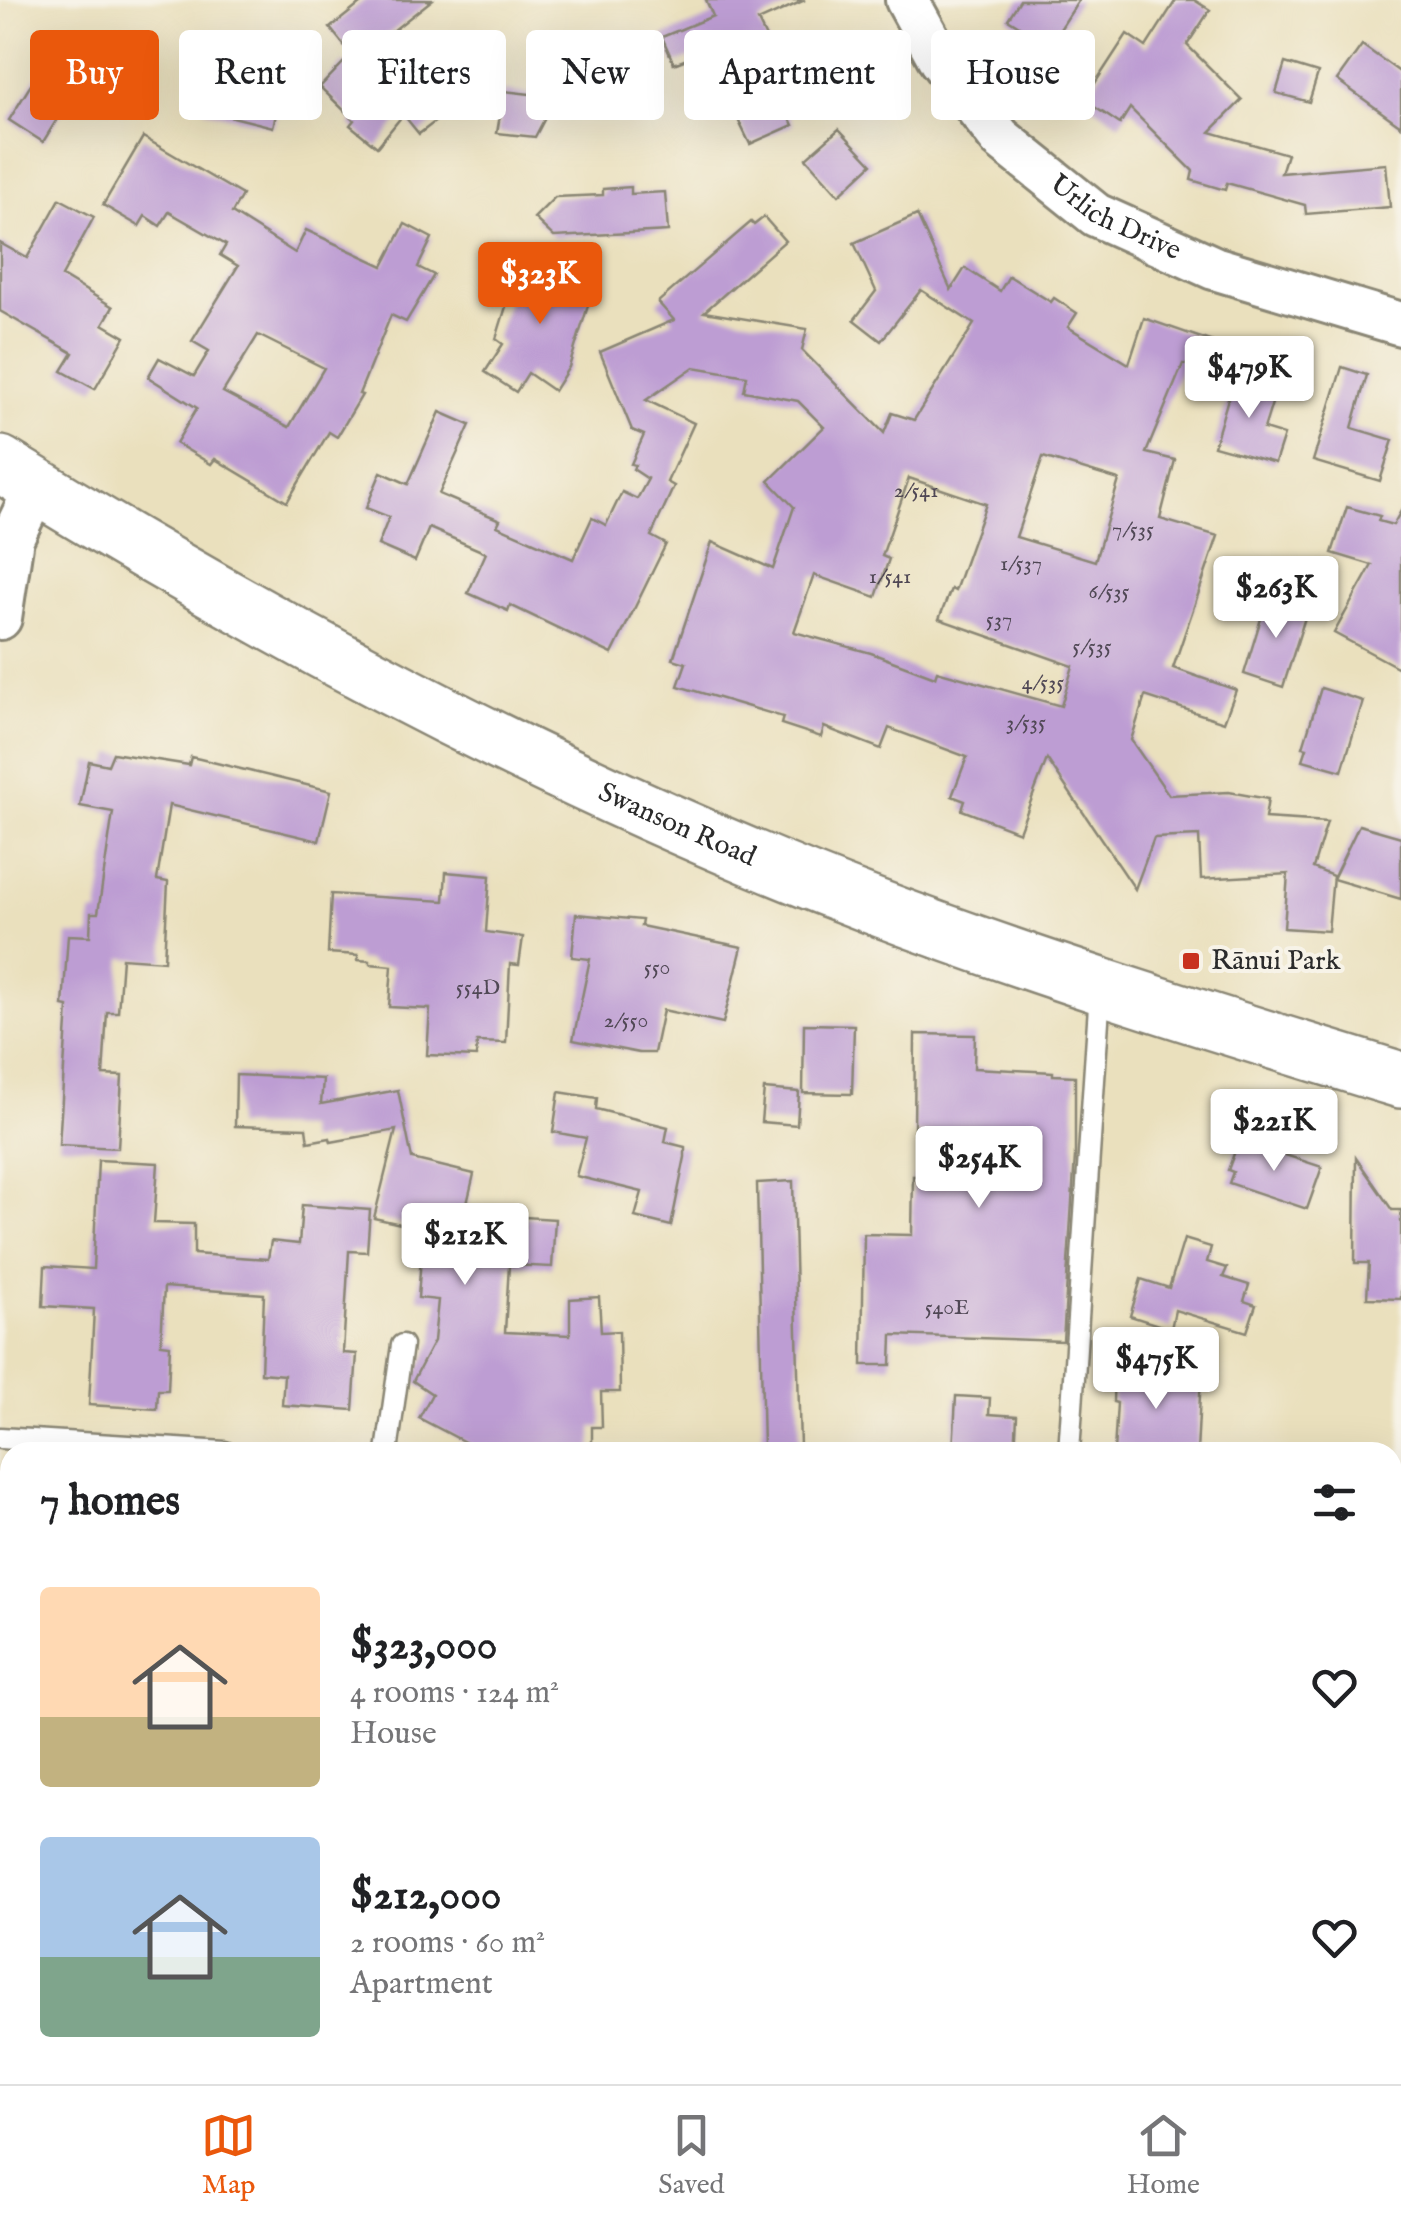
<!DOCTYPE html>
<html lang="en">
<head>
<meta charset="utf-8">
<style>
  :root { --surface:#fff; --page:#f2f2f2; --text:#202124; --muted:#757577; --line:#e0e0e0; --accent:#ea580c }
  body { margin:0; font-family:"IM FELL English",serif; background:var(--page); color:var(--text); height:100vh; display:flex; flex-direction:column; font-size:38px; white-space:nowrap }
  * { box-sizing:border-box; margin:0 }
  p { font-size:32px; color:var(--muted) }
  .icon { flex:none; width:55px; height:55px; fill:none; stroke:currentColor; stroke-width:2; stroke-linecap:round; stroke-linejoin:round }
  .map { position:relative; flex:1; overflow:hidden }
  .details { position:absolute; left:0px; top:1442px; width:1402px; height:642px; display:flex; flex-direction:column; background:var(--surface); border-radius:30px 30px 0 0; box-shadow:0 10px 40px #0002 }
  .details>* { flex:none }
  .hud { position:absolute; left:30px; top:30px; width:1342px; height:90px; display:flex; gap:20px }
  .price { position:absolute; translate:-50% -85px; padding:0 22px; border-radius:10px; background:#fff; color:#222; font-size:32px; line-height:65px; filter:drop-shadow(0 2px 5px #0008) }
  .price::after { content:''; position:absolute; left:50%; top:60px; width:30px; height:22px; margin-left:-15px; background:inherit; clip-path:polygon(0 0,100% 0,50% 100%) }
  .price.active { background:var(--accent); color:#fff }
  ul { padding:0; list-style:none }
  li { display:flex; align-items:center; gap:30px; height:250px; padding:0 40px }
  li span { display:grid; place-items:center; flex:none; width:280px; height:200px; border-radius:10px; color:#555 }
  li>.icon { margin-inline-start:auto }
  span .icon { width:120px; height:120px; fill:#fffc; stroke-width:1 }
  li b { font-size:42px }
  h2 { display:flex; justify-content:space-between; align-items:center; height:120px; padding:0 40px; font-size:42px }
  .chip { padding:0 35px; border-radius:10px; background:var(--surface); box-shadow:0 10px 40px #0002; font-size:35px; line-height:90px }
  .chip.active { background:var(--accent); color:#fff }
  .menu { display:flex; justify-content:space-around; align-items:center; height:140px; border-top:2px solid var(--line); background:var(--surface); font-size:28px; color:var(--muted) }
  .menu a { display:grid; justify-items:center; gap:5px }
  .menu .active { color:var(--accent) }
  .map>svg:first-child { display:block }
  .industrial { fill:#bbc3de }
  .building { fill:#bd9dd3; fill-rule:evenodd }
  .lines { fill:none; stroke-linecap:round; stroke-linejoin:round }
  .service-casing { stroke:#8a8674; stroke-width:25 }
  .minor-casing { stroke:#8a8674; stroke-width:48 }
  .secondary-casing { stroke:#8a8674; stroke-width:60 }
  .service { stroke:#fff; stroke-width:20 }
  .minor { stroke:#fff; stroke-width:42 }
  .secondary { stroke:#fff; stroke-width:55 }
  .poi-dot { fill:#c8321e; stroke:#f7f3e8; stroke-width:4 }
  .labels { text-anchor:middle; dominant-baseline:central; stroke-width:8; stroke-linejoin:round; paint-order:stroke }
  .number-label { font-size:22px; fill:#504855 }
  .street-label { font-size:28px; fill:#2b2b2b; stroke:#f7f3e8 }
  .poi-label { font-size:28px; fill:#2b2b2b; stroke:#f7f3e8; text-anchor:start }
</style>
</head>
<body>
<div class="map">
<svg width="1401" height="2084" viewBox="0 0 1401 2084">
  <rect width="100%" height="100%" fill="#f7f3e8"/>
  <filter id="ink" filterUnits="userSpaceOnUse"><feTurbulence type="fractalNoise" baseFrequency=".01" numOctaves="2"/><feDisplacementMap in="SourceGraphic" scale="20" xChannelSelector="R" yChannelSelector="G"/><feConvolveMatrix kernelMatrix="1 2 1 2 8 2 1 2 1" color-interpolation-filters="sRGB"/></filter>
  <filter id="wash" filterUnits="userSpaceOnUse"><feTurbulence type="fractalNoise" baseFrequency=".0048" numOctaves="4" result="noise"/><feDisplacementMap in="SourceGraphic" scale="40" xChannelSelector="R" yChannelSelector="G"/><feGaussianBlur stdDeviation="2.25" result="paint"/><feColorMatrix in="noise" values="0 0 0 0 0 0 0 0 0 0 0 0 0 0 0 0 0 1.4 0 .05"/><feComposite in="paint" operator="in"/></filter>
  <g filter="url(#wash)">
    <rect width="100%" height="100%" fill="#eae0bd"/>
    <path class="industrial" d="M 0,1856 L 10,1857 L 10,2075 L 1061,2075 L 1060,2084 L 0,2084 Z"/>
    <g id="blocks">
      <g class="building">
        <path d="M 365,0 L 432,0 L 356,60 L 330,28 Z"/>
        <path d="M 706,0 L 805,0 L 758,21 L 783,73 L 772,79 L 793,125 L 750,144 L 705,52 L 674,64 L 662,37 L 713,16 Z"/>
        <path d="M 1020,0 L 1079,0 L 1050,45 L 1008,19 Z"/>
        <path d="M 1176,0 L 1194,0 L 1210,10 L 1187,45 L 1242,100 L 1210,132 L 1287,154 L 1281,173 L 1386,164 L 1390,207 L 1306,214 L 1305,205 L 1227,183 L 1225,190 L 1191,180 L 1193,171 L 1130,108 L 1120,124 L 1084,100 L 1127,34 L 1146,47 Z"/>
        <path d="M 1362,45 L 1401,73 L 1401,126 L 1337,80 Z"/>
        <path d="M 459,52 L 484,84 L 419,134 L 394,103 Z"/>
        <path d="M 217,61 L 285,77 L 273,127 L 205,110 Z"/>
        <path d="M 344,62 L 402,116 L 377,147 L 350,125 L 354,120 L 320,87 Z"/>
        <path d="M 1285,63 L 1318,73 L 1309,102 L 1276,93 Z"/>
        <path d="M 37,75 L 72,95 L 43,142 L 9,120 Z"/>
        <path d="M 504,91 L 556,97 L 535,137 L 497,133 Z"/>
        <path d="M 839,129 L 872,164 L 839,195 L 806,158 Z"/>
        <path d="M 143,137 L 242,195 L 232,213 L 295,253 L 306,230 L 383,266 L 405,224 L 432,238 L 418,267 L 434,275 L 406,322 L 391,315 L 359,394 L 362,395 L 337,437 L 329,432 L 287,502 L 215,459 L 211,464 L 176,443 L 197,408 L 148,377 L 159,358 L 194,376 L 209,351 L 192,341 L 238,266 L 220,255 L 226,245 L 169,212 L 160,226 L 145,216 L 139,226 L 103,205 ZM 258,335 L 324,368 L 289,427 L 223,392 Z"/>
        <path d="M 631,187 L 631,194 L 665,192 L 668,231 L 554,237 L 534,218 L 555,197 L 603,195 L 603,189 Z"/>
        <path d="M 60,199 L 94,217 L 62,276 L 113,307 L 103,324 L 125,337 L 95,389 L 62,371 L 73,353 L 0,311 L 0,243 L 27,258 Z"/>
        <path d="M 917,215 L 951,290 L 965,268 L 1000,291 L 1009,276 L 1051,302 L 1054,298 L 1077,313 L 1068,327 L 1129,364 L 1144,318 L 1213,342 L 1204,370 L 1183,364 L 1146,453 L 1175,460 L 1160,519 L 1218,536 L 1173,668 L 1236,690 L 1224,722 L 1145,696 L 1131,740 L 1169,795 L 1229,792 L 1268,799 L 1265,818 L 1327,822 L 1313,868 L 1333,876 L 1328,931 L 1284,928 L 1288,874 L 1201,879 L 1199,836 L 1154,838 L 1135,889 L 1047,759 L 1019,832 L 962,810 L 965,801 L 952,796 L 967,757 L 889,728 L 881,749 L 824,727 L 821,737 L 781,724 L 783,717 L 678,686 L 686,663 L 673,659 L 712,542 L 773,569 L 794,507 L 769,481 L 824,427 L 798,401 L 744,391 L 747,376 L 694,367 L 646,400 L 694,423 L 667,482 L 674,486 L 651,536 L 666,544 L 612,654 L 510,605 L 508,611 L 468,593 L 486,553 L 429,528 L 415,561 L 378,545 L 389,517 L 366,508 L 381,472 L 408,484 L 440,412 L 470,425 L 439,494 L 500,520 L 497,526 L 573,559 L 592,518 L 606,525 L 622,492 L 637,499 L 648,479 L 633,469 L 635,465 L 631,464 L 644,435 L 632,430 L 600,352 L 674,320 L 658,302 L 751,222 L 754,225 L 764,217 L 785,241 L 704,312 L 807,329 L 802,350 L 884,433 L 892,413 L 914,420 L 974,324 L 921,290 L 881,341 L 854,320 L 876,291 L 854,243 ZM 1043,457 L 1119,480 L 1095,561 L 1016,537 ZM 909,478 L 986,504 L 955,591 L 951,589 L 939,619 L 1073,666 L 1061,706 L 937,671 L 935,677 L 871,653 L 794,632 L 814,575 L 876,597 L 889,559 L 882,556 Z"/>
        <path d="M 520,261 L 595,283 L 569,367 L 554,391 L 528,373 L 516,392 L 485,372 L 503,344 L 496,339 Z"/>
        <path d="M 1342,367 L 1367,375 L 1352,428 L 1393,440 L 1380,481 L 1313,461 Z"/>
        <path d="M 1235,375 L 1277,387 L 1264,429 L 1284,435 L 1275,463 L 1214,446 Z"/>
        <path d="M 1347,507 L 1380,516 L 1378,521 L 1393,525 L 1401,511 L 1401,669 L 1334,633 L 1372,565 L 1332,553 Z"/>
        <path d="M 1268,596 L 1308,608 L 1283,687 L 1244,674 Z"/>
        <path d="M 1321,688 L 1363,701 L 1342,771 L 1303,760 L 1307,748 L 1303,747 Z"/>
        <path d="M 113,753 L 189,765 L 191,757 L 200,759 L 331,791 L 319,841 L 169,805 L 157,880 L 168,882 L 164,961 L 122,958 L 118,1012 L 107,1012 L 103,1075 L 122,1076 L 118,1148 L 59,1145 L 68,1007 L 63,1006 L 68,935 L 90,936 L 91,913 L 98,913 L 113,812 L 80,806 L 89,761 L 108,765 Z"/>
        <path d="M 1359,825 L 1401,837 L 1401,899 L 1333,879 Z"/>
        <path d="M 446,872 L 490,876 L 486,932 L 523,937 L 519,965 L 510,964 L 506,1043 L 477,1042 L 476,1057 L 427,1055 L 430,1009 L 389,1007 L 392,966 L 370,964 L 370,961 L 358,960 L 358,955 L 328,953 L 331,894 L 444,901 Z"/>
        <path d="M 576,914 L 642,920 L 641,926 L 742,947 L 723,1023 L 663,1010 L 654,1053 L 639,1053 L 573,1040 L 590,959 L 572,957 Z"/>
        <path d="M 804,1024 L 854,1025 L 852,1094 L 803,1093 Z"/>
        <path d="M 915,1034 L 975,1035 L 974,1068 L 1053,1072 L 1053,1075 L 1075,1076 L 1075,1156 L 1063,1341 L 892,1335 L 891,1365 L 862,1365 L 864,1234 L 912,1235 L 913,1176 L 1006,1173 L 1006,1140 L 914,1133 Z"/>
        <path d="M 236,1075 L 323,1079 L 321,1104 L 398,1090 L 412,1159 L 474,1174 L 462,1225 L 525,1228 L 525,1217 L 555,1219 L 552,1267 L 509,1265 L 505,1332 L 570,1335 L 570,1299 L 599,1297 L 601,1332 L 619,1331 L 620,1392 L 601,1392 L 602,1427 L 592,1427 L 592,1452 L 484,1452 L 419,1418 L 432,1394 L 413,1381 L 434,1341 L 438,1300 L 418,1298 L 423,1229 L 374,1218 L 396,1130 L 331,1142 L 330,1138 L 308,1142 L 306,1128 L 235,1126 Z"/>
        <path d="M 764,1089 L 799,1092 L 797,1125 L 761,1122 Z"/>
        <path d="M 559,1092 L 597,1098 L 596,1109 L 668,1127 L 665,1142 L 685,1147 L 685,1157 L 671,1226 L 635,1217 L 642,1192 L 576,1176 L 586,1138 L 553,1132 Z"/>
        <path d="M 1239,1140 L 1322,1167 L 1307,1209 L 1229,1183 L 1233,1172 L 1228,1170 Z"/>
        <path d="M 1356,1158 L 1392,1210 L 1401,1210 L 1401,1299 L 1367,1298 L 1369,1263 L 1355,1263 Z"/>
        <path d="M 98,1160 L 158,1163 L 154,1223 L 194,1224 L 194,1254 L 268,1259 L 271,1241 L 299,1244 L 302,1205 L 370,1210 L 367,1252 L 349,1251 L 343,1353 L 357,1354 L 353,1410 L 282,1405 L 284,1375 L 261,1373 L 264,1294 L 164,1287 L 161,1344 L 170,1345 L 168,1390 L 158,1390 L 157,1409 L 89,1405 L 94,1309 L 43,1306 L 45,1266 L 93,1269 Z"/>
        <path d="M 793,1181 L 800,1447 L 763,1448 L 757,1183 Z"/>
        <path d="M 1184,1239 L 1211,1247 L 1207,1262 L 1227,1268 L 1223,1277 L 1249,1285 L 1244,1301 L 1256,1305 L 1247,1332 L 1175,1310 L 1171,1329 L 1130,1316 L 1141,1279 L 1169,1288 Z"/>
        <path d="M 1114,1371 L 1201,1376 L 1197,1452 L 1114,1452 L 1117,1403 L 1113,1402 Z"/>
        <path d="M 956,1396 L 990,1398 L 989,1414 L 1017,1416 L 1015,1452 L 953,1452 Z"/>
      </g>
    </g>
  </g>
  <g filter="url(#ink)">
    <use href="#blocks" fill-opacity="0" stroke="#8a8674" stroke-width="2.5"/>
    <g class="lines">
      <g class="service-casing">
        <g id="service">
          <path d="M 0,1438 L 225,1452"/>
          <path d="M 387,1452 L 402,1345"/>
          <path d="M 1069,1452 L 1100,991"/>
        </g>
      </g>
      <g class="minor-casing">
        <g id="minor">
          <path id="s1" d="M 907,0 L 940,60 L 1000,138 L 1096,215 L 1214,268 L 1401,324"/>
          <path d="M 0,618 L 12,538 L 37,486"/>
        </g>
      </g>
      <g class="secondary-casing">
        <g id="secondary">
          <path id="s2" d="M 0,464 C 277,635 568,790 873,906 C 1047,972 1224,1026 1401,1080"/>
        </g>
      </g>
      <use href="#service" class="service"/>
      <use href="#minor" class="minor"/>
      <use href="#secondary" class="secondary"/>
    </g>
  </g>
  <rect class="poi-dot" x="1181" y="951" width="20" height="20" rx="5"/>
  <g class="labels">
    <g class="number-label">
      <text x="916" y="491">2/541</text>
      <text x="1133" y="530">7/535</text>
      <text x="1021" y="564">1/537</text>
      <text x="890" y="577">1/541</text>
      <text x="1109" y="592">6/535</text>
      <text x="999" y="620">537</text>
      <text x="1092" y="647">5/535</text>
      <text x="1043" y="683">4/535</text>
      <text x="1026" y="723">3/535</text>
      <text x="657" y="968">550</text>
      <text x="478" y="988">554D</text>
      <text x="626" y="1021">2/550</text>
      <text x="947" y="1308">540E</text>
    </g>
    <g class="street-label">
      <text stroke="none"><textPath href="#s1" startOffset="308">Urlich Drive</textPath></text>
      <text stroke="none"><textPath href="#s2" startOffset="768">Swanson Road</textPath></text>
    </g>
    <g class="poi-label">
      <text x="1211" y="961">Rānui Park</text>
    </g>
  </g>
</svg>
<b class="price active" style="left:540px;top:327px">$323K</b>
<b class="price" style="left:1249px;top:421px">$479K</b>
<b class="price" style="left:1276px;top:641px">$263K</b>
<b class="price" style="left:1274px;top:1174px">$221K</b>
<b class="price" style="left:979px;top:1211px">$254K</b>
<b class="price" style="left:465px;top:1288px">$212K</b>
<b class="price" style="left:1156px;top:1412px">$475K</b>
<div class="hud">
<a class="chip active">Buy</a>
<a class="chip">Rent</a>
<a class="chip">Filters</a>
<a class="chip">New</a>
<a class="chip">Apartment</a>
<a class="chip">House</a>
</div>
<section class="details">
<h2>7 homes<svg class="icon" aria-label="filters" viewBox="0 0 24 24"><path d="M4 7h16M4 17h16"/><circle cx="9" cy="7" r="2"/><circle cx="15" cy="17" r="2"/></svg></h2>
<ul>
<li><span style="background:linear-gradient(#ffd9b3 65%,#c2b280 0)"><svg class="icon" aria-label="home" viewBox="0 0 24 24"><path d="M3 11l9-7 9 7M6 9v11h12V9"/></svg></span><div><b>$323,000</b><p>4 rooms · 124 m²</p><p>House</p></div><svg class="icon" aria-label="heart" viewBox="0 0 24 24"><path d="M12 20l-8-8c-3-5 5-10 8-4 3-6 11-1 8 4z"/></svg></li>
<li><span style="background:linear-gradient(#a9c7e8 60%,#7fa58c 0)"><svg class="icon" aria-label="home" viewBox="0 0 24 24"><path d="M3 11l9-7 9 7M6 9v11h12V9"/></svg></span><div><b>$212,000</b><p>2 rooms · 60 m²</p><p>Apartment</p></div><svg class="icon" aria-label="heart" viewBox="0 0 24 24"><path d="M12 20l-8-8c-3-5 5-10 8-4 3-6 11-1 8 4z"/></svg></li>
</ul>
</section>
</div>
<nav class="menu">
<a class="active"><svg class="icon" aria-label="map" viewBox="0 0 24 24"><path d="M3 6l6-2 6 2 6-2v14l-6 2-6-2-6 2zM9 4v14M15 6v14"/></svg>Map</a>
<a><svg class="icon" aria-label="saved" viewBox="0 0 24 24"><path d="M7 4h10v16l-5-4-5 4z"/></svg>Saved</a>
<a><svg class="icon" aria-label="home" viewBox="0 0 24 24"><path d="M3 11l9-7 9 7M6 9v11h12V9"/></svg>Home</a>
</nav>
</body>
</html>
